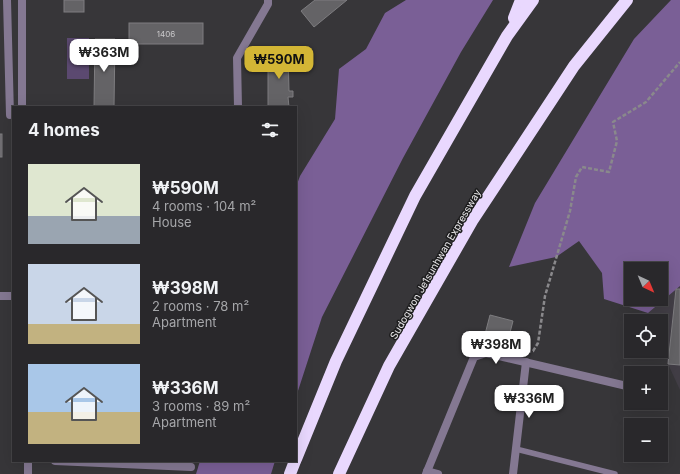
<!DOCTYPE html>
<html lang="en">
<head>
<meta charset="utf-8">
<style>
  :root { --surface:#29282b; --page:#353437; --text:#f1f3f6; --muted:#a5a6a9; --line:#454447; --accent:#d3b635 }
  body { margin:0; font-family:Inter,sans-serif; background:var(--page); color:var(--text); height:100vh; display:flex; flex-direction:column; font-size:15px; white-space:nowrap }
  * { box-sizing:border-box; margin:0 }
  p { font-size:13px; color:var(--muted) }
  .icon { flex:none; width:22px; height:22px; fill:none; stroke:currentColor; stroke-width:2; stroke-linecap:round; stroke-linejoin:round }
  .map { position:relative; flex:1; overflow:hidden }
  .panel { position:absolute; left:12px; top:106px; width:285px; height:356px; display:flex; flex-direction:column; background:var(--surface); border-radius:0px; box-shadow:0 4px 16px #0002,0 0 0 1px var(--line) }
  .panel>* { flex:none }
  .needle { width:26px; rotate:136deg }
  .controls { position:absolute; left:624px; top:262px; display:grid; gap:8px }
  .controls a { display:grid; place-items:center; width:44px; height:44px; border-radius:0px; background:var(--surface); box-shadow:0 4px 16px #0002,0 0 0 1px var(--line); font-size:20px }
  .price { position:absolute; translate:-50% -34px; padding:0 9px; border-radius:8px; background:#fff; color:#222; font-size:13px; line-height:26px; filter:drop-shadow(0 1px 2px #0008) }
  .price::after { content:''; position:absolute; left:50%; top:24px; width:12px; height:9px; margin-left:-6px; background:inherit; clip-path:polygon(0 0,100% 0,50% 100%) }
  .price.active { background:var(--accent); color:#111 }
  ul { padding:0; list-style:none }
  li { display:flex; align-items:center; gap:12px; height:100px; padding:0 16px }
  li span { display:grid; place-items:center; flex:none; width:112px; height:80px; border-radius:0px; color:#555 }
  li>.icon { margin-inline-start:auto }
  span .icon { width:48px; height:48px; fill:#fffc; stroke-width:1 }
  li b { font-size:17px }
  h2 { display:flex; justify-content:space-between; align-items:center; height:48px; padding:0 16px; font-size:17px }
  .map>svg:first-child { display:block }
  .built { fill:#423e46 }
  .green { fill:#5b4970 }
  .forest { fill:#7a5f96; fill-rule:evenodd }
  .building { fill:#646366; stroke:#7e7d80 }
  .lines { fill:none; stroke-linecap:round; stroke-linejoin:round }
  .path { stroke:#8a898c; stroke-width:2.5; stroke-dasharray:4 2; stroke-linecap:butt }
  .lane { stroke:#847892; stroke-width:5.5 }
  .street { stroke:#847892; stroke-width:8 }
  .highway { stroke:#e9d8fe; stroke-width:12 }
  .labels { text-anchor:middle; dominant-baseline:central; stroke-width:3; stroke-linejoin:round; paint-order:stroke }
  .number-label { font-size:8px; fill:#c9c8ca }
  .street-label { font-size:10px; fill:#ebeaec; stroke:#1e1e1f }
</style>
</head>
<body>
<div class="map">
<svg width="680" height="474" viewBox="0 0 680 474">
  <rect width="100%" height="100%" fill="#373639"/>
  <path class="built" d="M 680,286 L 680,390 L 668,364 L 661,328 L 661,321 L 655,321 L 648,313 Z"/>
  <rect class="green" x="67" y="38" width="22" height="41"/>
  <g class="forest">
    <path d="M 406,0 L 493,0 L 461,52 L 403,158 L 322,317 L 296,397 L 296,187 L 300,176 L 335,119 L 339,69 L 366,49 L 385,13 Z"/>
    <path d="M 671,0 L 680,0 L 680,286 L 648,313 L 604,299 L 602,273 L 579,241 L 556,257 L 509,267 L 535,203 L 634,39 ZM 631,269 L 661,269 L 661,299 L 631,299 Z"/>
    <path d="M 200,461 L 275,461 L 271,474 L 196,474 Z"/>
  </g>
  <g class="building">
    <rect x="64" y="0" width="20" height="12"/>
    <path d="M 315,0 L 347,0 L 314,27 L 301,11 Z"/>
    <rect x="129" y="23" width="74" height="21"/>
    <path d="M 95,39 L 115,39 L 114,107 L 94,107 Z"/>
    <path d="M 268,53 L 288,53 L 289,91 L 293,91 L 293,97 L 288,97 L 289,107 L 268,107 Z"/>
    <rect x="0" y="134" width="2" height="23"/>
    <path d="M 676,289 L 680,289 L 680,365 L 668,364 Z"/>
    <path d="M 490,315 L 513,321 L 506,348 L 483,342 Z"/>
  </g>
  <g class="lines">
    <path class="path" d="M 527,352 L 533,351 L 538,343 L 545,296 L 570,211 L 576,177 L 582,167 L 609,172 L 617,141 L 613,122 L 646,102 L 680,62"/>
    <path class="lane" d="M 516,449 L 615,474"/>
    <g class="street">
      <path d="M 7,0 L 10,115"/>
      <path d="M 22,107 L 22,0"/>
      <path d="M 238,107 L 237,58 L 268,4 L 268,0"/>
      <path d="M 0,296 L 13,296"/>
      <path d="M 55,461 L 191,467"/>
      <path d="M 427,471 L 438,474"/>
      <path d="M 28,474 L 28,461"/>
      <path d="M 426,474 L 474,357 L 486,353 L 631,387"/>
      <path d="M 513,474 L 526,362"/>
    </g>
    <g class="highway">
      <path d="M 514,18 L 521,0"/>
      <path d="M 296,459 L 336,361 L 415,196 L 507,36 L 533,0"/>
      <path d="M 290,474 L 295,461"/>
      <path d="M 339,474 L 389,366 L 472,221 L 574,66 L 627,0"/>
    </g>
  </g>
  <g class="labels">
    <g class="number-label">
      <text x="166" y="34">1406</text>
    </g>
    <g class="street-label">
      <text transform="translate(435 264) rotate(-60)">Sudogwon Je1sunhwan Expressway</text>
    </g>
  </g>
</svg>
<div class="controls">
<a><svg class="needle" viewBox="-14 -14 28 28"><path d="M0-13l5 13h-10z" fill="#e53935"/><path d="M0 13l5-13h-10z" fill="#a5a6a9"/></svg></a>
<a><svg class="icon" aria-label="locate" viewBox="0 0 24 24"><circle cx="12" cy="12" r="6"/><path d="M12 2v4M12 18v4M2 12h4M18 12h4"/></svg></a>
<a>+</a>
<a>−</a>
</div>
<b class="price" style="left:104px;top:73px">₩363M</b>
<b class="price active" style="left:279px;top:80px">₩590M</b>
<b class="price" style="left:496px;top:365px">₩398M</b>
<b class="price" style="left:529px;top:419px">₩336M</b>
<section class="panel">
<h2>4 homes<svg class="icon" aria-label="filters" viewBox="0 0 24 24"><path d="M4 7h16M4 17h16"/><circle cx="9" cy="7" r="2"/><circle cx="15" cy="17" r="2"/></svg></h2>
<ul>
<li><span style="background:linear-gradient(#dfe7d0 65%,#9aa5b1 0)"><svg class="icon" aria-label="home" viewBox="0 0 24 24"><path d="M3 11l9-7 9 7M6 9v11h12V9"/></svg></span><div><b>₩590M</b><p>4 rooms · 104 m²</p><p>House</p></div></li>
<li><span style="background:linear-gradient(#c9d6e8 75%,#c2b280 0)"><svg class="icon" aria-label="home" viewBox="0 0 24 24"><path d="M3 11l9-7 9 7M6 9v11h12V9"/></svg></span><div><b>₩398M</b><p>2 rooms · 78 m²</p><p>Apartment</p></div></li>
<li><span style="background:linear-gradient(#a9c7e8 60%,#c2b280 0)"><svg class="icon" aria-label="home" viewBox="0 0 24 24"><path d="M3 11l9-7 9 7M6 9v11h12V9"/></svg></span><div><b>₩336M</b><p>3 rooms · 89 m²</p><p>Apartment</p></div></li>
</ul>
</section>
</div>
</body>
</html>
